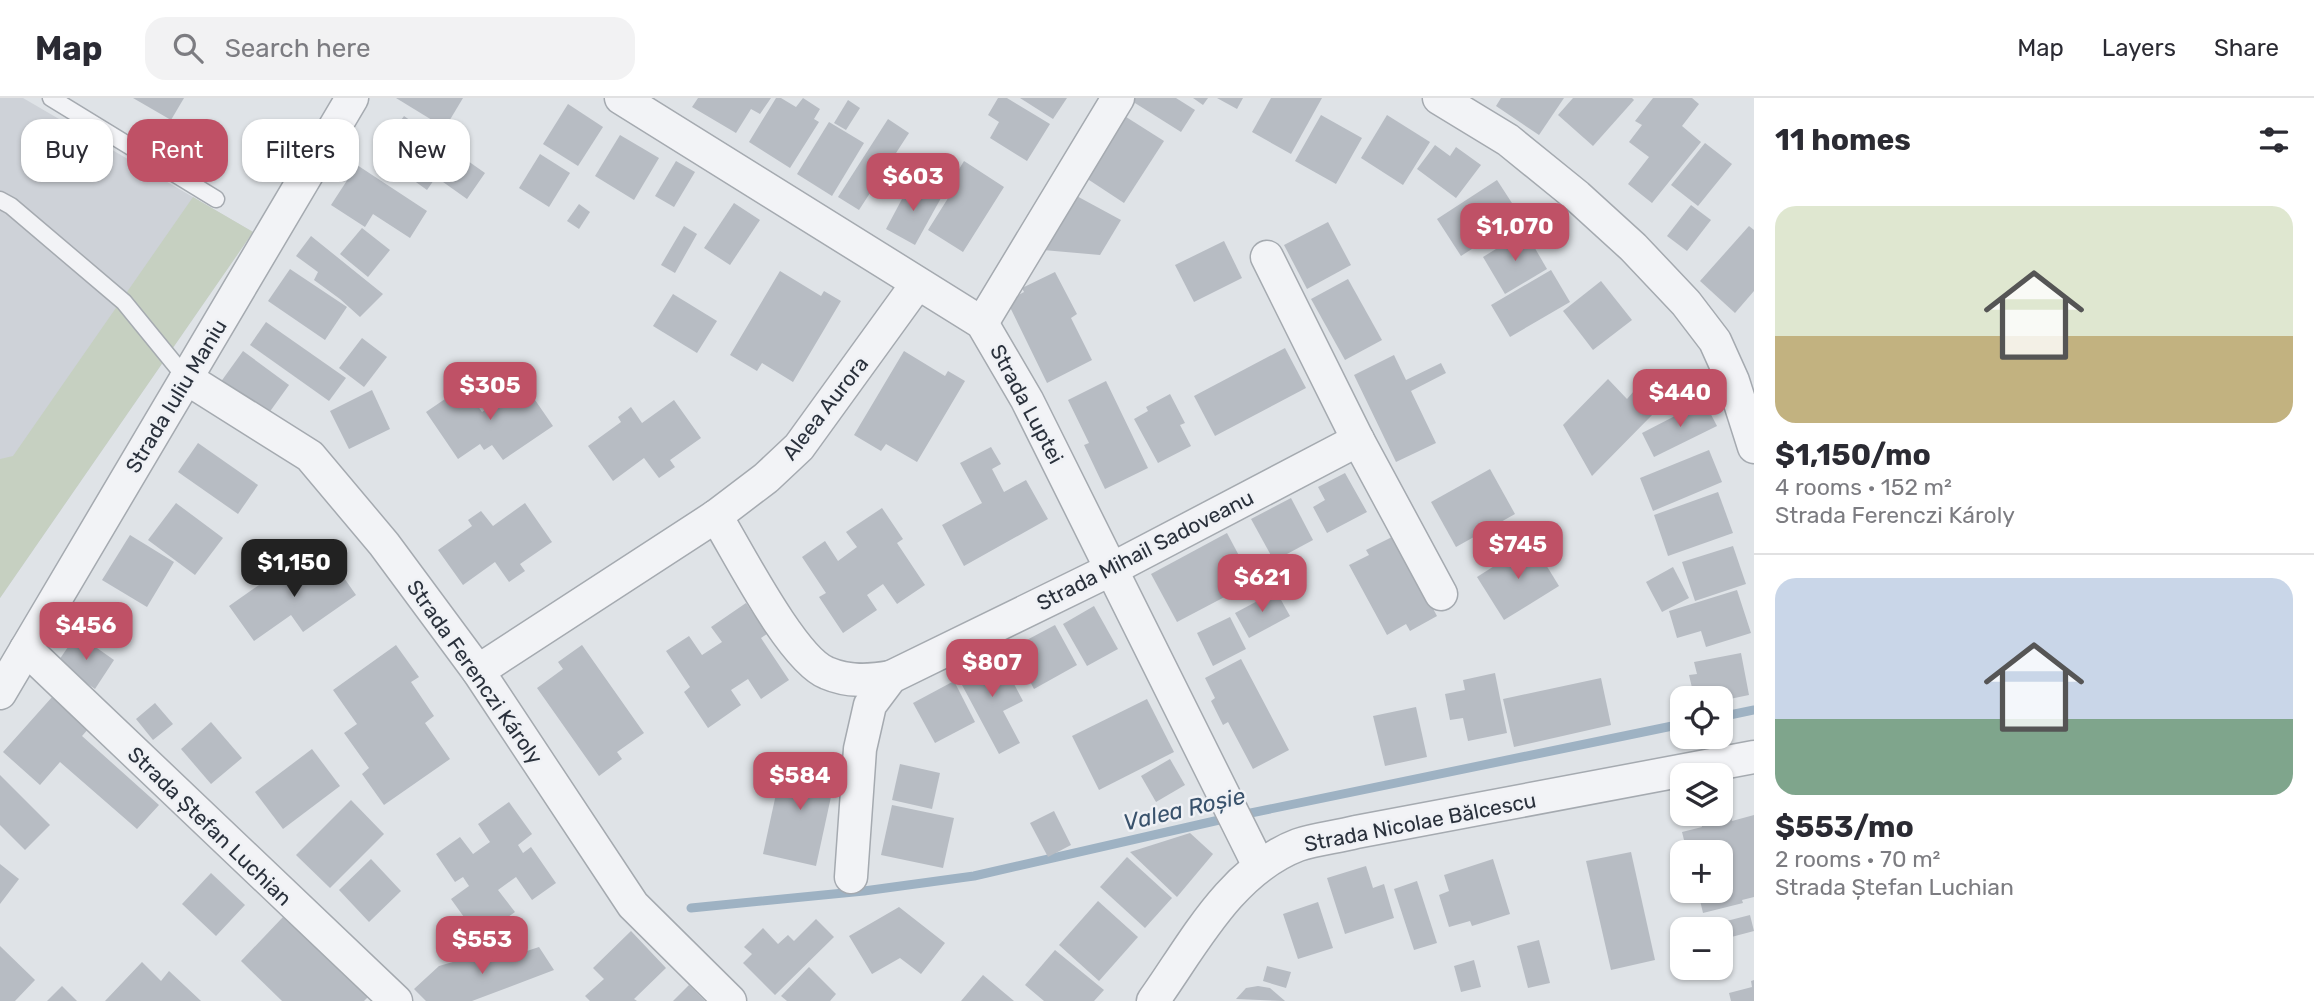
<!DOCTYPE html>
<html lang="en">
<head>
<meta charset="utf-8">
<style>
  :root { --surface:#fff; --page:#f2f2f3; --text:#2b2b33; --muted:#7c7c81; --line:#e1e1e2; --accent:#bf5166 }
  body { margin:0; font-family:Rubik,sans-serif; background:var(--page); color:var(--text); height:100vh; display:flex; flex-direction:column; font-size:26px; white-space:nowrap }
  * { box-sizing:border-box; margin:0 }
  p { font-size:23px; color:var(--muted) }
  .icon { flex:none; width:38px; height:38px; fill:none; stroke:currentColor; stroke-width:2; stroke-linecap:round; stroke-linejoin:round }
  .map { position:relative; flex:1; overflow:hidden }
  .details { display:flex; flex-direction:column; background:var(--surface); width:560px }
  .details>* { flex:none }
  .guide { position:absolute; left:21px; top:21px; width:665px; height:63px; display:flex; gap:14px }
  .fabs { position:absolute; left:1670px; top:588px; display:grid; gap:14px }
  .fabs a { display:grid; place-items:center; width:63px; height:63px; border-radius:14px; background:var(--surface); box-shadow:0 2px 5px #0004; font-size:35px }
  .price { position:absolute; translate:-50% -60px; padding:0 16px; border-radius:14px; background:var(--accent); color:#fff; font-size:23px; line-height:46px; filter:drop-shadow(0 2px 4px #0008) }
  .price::after { content:''; position:absolute; left:50%; top:42px; width:21px; height:16px; margin-left:-10px; background:inherit; clip-path:polygon(0 0,100% 0,50% 100%) }
  .price.active { background:#222; color:#fff }
  ul { padding:0; list-style:none }
  li { display:grid; align-content:center; gap:14px; height:371px; padding:0 21px }
  li+li { border-top:2px solid var(--line) }
  li span { display:grid; place-items:center; height:217px; border-radius:21px; color:#555 }
  li>.icon { margin-inline-start:auto }
  span .icon { width:126px; height:126px; fill:#fffc; stroke-width:1 }
  li b { font-size:30px }
  h2 { display:flex; justify-content:space-between; align-items:center; height:84px; padding:0 21px; font-size:30px }
  .pill { padding:0 24px; border-radius:21px; background:var(--surface); box-shadow:0 2px 5px #0004; font-size:24px; line-height:63px }
  .pill.active { background:var(--accent); color:#fff }
  header { display:flex; align-items:center; gap:42px; box-sizing:border-box; height:98px; padding:0 35px; background:var(--surface); border-bottom:2px solid var(--line) }
  header strong { font-size:33px }
  nav { display:flex; gap:38px; margin-inline-start:auto; font-size:24px }
  .search { width:490px; height:63px; background:var(--page); display:flex; align-items:center; gap:18px; box-sizing:border-box; padding:0 24px; border-radius:21px; color:var(--muted); font-size:26px }
  main { display:flex; flex:1; min-height:0 }
  .map>svg:first-child { display:block }
  .built { fill:#ced2d8 }
  .green { fill:#c6d0c1 }
  .lines { fill:none; stroke-linecap:round; stroke-linejoin:round }
  .stream { stroke:#9eb2c3; stroke-width:9 }
  .building { fill:#b7bcc3 }
  .lane-casing { stroke:#a5aab0; stroke-width:19 }
  .street-casing { stroke:#a5aab0; stroke-width:35 }
  .lane { stroke:#f2f3f6; stroke-width:16 }
  .street { stroke:#f2f3f6; stroke-width:32 }
  .labels { text-anchor:middle; dominant-baseline:central; stroke-width:5; stroke-linejoin:round; paint-order:stroke }
  .street-label { font-size:21px; fill:#2a313c; stroke:#eff1f5 }
  .water-label { font-size:23px; font-style:italic; fill:#39526c; stroke:#eff1f5 }
</style>
</head>
<body>
<header>
<strong>Map</strong>
<div class="search"><svg class="icon" aria-label="search" viewBox="0 0 24 24"><circle cx="10" cy="10" r="6"/><path d="M15 15l6 6"/></svg>Search here</div>
<nav><a>Map</a><a>Layers</a><a>Share</a></nav>
</header>
<main>
<div class="map">
<svg width="1754" height="903" viewBox="0 0 1754 903">
  <rect width="100%" height="100%" fill="#dfe3e7"/>
  <path class="built" d="M 0,0 L 23,0 L 253,134 L 0,500 Z"/>
  <path class="green" d="M 193,99 L 253,134 L 0,500 L 0,361 L 13,358 Z"/>
  <g class="lines">
    <g class="stream">
      <path d="M 1720,619 L 1754,612"/>
      <path d="M 1241,717 L 1682,626"/>
      <path d="M 691,810 L 864,793 L 974,778 L 1228,720"/>
    </g>
  </g>
  <g class="building">
    <path d="M 133,0 L 184,0 L 171,22 Z"/>
    <path d="M 396,0 L 463,0 L 445,30 Z"/>
    <path d="M 698,0 L 771,0 L 760,16 L 751,11 L 736,35 L 692,9 Z"/>
    <path d="M 776,0 L 781,0 L 796,9 L 803,0 L 820,11 L 814,21 L 819,24 L 790,70 L 749,44 Z"/>
    <path d="M 998,0 L 1007,0 L 1050,26 L 1027,63 L 990,40 L 999,24 L 988,17 Z"/>
    <path d="M 1020,0 L 1067,0 L 1053,21 Z"/>
    <path d="M 1127,0 L 1176,0 L 1195,12 L 1181,34 Z"/>
    <path d="M 1193,0 L 1208,0 L 1203,7 Z"/>
    <path d="M 1217,0 L 1243,0 L 1237,11 Z"/>
    <path d="M 1271,0 L 1322,0 L 1291,56 L 1252,34 Z"/>
    <path d="M 1501,0 L 1564,0 L 1539,37 L 1496,8 Z"/>
    <path d="M 1573,0 L 1632,0 L 1634,2 L 1593,48 L 1558,17 Z"/>
    <path d="M 1653,0 L 1692,0 L 1699,6 L 1682,28 L 1701,44 L 1652,105 L 1628,86 L 1649,59 L 1629,44 L 1642,27 L 1635,23 Z"/>
    <path d="M 848,2 L 860,10 L 846,32 L 834,25 Z"/>
    <path d="M 568,6 L 603,29 L 578,68 L 543,46 Z"/>
    <path d="M 1123,17 L 1164,43 L 1124,105 L 1083,78 Z"/>
    <path d="M 1321,17 L 1362,40 L 1336,86 L 1295,63 Z"/>
    <path d="M 1387,17 L 1430,44 L 1403,87 L 1361,60 Z"/>
    <path d="M 404,18 L 485,75 L 467,101 L 436,79 L 427,92 L 377,56 Z"/>
    <path d="M 888,21 L 909,35 L 859,112 L 838,99 Z"/>
    <path d="M 829,24 L 864,45 L 832,98 L 797,76 Z"/>
    <path d="M 620,37 L 659,60 L 634,102 L 595,78 Z"/>
    <path d="M 1705,45 L 1732,66 L 1698,108 L 1671,87 Z"/>
    <path d="M 1435,47 L 1450,58 L 1456,49 L 1481,67 L 1456,100 L 1417,71 Z"/>
    <path d="M 540,56 L 570,75 L 549,109 L 519,90 Z"/>
    <path d="M 676,63 L 695,74 L 674,109 L 655,98 Z"/>
    <path d="M 964,63 L 1004,89 L 963,154 L 928,132 L 950,97 L 945,94 Z"/>
    <path d="M 357,67 L 427,113 L 410,140 L 373,116 L 365,129 L 331,107 Z"/>
    <path d="M 1497,82 L 1521,119 L 1461,158 L 1437,121 Z"/>
    <path d="M 911,84 L 941,100 L 915,147 L 886,131 Z"/>
    <path d="M 1073,96 L 1121,122 L 1100,157 L 1043,152 Z"/>
    <path d="M 734,105 L 760,122 L 730,167 L 704,150 Z"/>
    <path d="M 579,106 L 590,114 L 579,131 L 567,123 Z"/>
    <path d="M 1691,107 L 1711,122 L 1687,153 L 1667,138 Z"/>
    <path d="M 1328,124 L 1351,167 L 1307,191 L 1284,147 Z"/>
    <path d="M 684,128 L 697,136 L 675,175 L 661,167 Z"/>
    <path d="M 1749,128 L 1754,132 L 1754,193 L 1735,215 L 1700,183 Z"/>
    <path d="M 362,130 L 390,152 L 368,179 L 340,156 Z"/>
    <path d="M 1525,133 L 1547,171 L 1505,196 L 1483,159 Z"/>
    <path d="M 311,138 L 383,196 L 360,219 L 340,201 L 314,182 L 318,174 L 296,158 Z"/>
    <path d="M 1224,143 L 1242,180 L 1194,204 L 1175,167 Z"/>
    <path d="M 290,171 L 347,209 L 325,242 L 268,203 Z"/>
    <path d="M 1551,172 L 1570,204 L 1510,239 L 1491,207 Z"/>
    <path d="M 780,173 L 821,198 L 824,193 L 841,203 L 793,284 L 762,265 L 757,273 L 730,257 Z"/>
    <path d="M 1055,174 L 1077,216 L 1071,220 L 1092,262 L 1047,285 L 1007,203 L 1024,194 L 1022,190 Z"/>
    <path d="M 1348,181 L 1382,242 L 1345,262 L 1311,201 Z"/>
    <path d="M 1601,183 L 1632,222 L 1593,252 L 1563,213 Z"/>
    <path d="M 673,196 L 717,223 L 697,255 L 653,228 Z"/>
    <path d="M 266,224 L 346,280 L 329,303 L 250,247 Z"/>
    <path d="M 362,240 L 387,259 L 364,289 L 339,270 Z"/>
    <path d="M 1285,250 L 1306,290 L 1215,338 L 1194,298 Z"/>
    <path d="M 243,253 L 289,287 L 266,319 L 220,285 Z"/>
    <path d="M 904,253 L 945,278 L 948,273 L 965,283 L 917,364 L 886,346 L 881,353 L 854,337 Z"/>
    <path d="M 1394,257 L 1406,282 L 1441,265 L 1446,275 L 1411,293 L 1436,345 L 1396,364 L 1354,277 Z"/>
    <path d="M 1608,281 L 1627,301 L 1634,293 L 1655,314 L 1592,378 L 1563,327 Z"/>
    <path d="M 1106,283 L 1148,370 L 1105,391 L 1084,347 L 1089,345 L 1068,302 Z"/>
    <path d="M 524,286 L 553,328 L 503,362 L 492,347 L 484,352 L 480,346 L 458,361 L 426,314 L 464,288 L 482,314 Z"/>
    <path d="M 372,292 L 390,331 L 349,351 L 330,313 Z"/>
    <path d="M 1170,296 L 1185,325 L 1180,327 L 1191,348 L 1158,365 L 1134,321 L 1148,313 L 1146,309 Z"/>
    <path d="M 674,302 L 701,340 L 670,362 L 675,369 L 659,380 L 644,360 L 613,383 L 588,348 L 621,324 L 618,319 L 631,309 L 642,325 Z"/>
    <path d="M 1704,303 L 1717,328 L 1654,359 L 1642,335 Z"/>
    <path d="M 198,345 L 258,387 L 238,416 L 178,374 Z"/>
    <path d="M 991,349 L 1001,366 L 992,371 L 1004,394 L 1026,382 L 1048,421 L 964,468 L 942,427 L 982,405 L 960,365 Z"/>
    <path d="M 1709,352 L 1722,384 L 1653,413 L 1640,380 Z"/>
    <path d="M 1490,371 L 1515,416 L 1456,449 L 1431,404 Z"/>
    <path d="M 1345,375 L 1367,414 L 1327,435 L 1313,409 L 1325,402 L 1318,389 Z"/>
    <path d="M 1718,394 L 1733,435 L 1668,458 L 1654,417 Z"/>
    <path d="M 1291,400 L 1313,442 L 1274,463 L 1251,421 Z"/>
    <path d="M 176,405 L 223,440 L 195,477 L 148,442 Z"/>
    <path d="M 525,405 L 552,444 L 520,466 L 525,473 L 509,484 L 495,464 L 463,487 L 438,452 L 472,428 L 468,422 L 481,413 L 493,428 Z"/>
    <path d="M 882,410 L 903,441 L 897,445 L 925,487 L 897,506 L 883,486 L 867,497 L 877,512 L 843,535 L 819,499 L 826,495 L 802,459 L 825,443 L 838,463 L 857,449 L 846,434 Z"/>
    <path d="M 1227,435 L 1253,484 L 1177,524 L 1151,476 Z"/>
    <path d="M 130,437 L 174,464 L 147,509 L 102,482 Z"/>
    <path d="M 1394,438 L 1437,518 L 1410,533 L 1406,526 L 1387,537 L 1349,467 L 1369,457 L 1366,452 Z"/>
    <path d="M 1532,444 L 1559,488 L 1504,522 L 1477,479 Z"/>
    <path d="M 1733,448 L 1746,486 L 1695,503 L 1682,464 Z"/>
    <path d="M 328,457 L 356,497 L 303,534 L 291,517 L 254,543 L 229,508 L 279,473 L 288,486 Z"/>
    <path d="M 1673,469 L 1689,500 L 1662,514 L 1646,484 Z"/>
    <path d="M 1737,492 L 1751,535 L 1706,549 L 1701,533 L 1677,540 L 1669,513 Z"/>
    <path d="M 1276,493 L 1290,518 L 1249,540 L 1235,515 Z"/>
    <path d="M 746,505 L 767,536 L 761,540 L 789,582 L 761,601 L 748,581 L 731,592 L 741,607 L 708,630 L 684,594 L 690,589 L 666,553 L 689,538 L 702,557 L 722,544 L 711,529 Z"/>
    <path d="M 1094,508 L 1118,551 L 1087,568 L 1063,526 Z"/>
    <path d="M 1230,519 L 1246,551 L 1213,568 L 1197,535 Z"/>
    <path d="M 1055,527 L 1077,567 L 1034,591 L 1012,550 Z"/>
    <path d="M 77,536 L 114,562 L 95,591 L 57,565 Z"/>
    <path d="M 396,547 L 419,579 L 411,584 L 434,618 L 425,625 L 450,661 L 384,707 L 362,676 L 369,670 L 344,635 L 357,626 L 333,592 Z"/>
    <path d="M 582,547 L 644,635 L 617,654 L 622,661 L 599,678 L 537,590 L 563,571 L 558,564 Z"/>
    <path d="M 1741,555 L 1749,597 L 1720,603 L 1720,600 L 1702,600 L 1700,593 L 1693,594 L 1689,577 L 1697,576 L 1694,564 Z"/>
    <path d="M 998,556 L 1023,603 L 1003,613 L 1020,645 L 999,656 L 955,574 L 975,563 L 977,567 Z"/>
    <path d="M 1241,561 L 1289,652 L 1253,671 L 1228,624 L 1223,627 L 1211,603 L 1215,600 L 1205,580 Z"/>
    <path d="M 1495,575 L 1507,635 L 1468,643 L 1463,620 L 1450,622 L 1445,596 L 1465,592 L 1463,582 Z"/>
    <path d="M 1601,580 L 1611,627 L 1514,649 L 1503,601 Z"/>
    <path d="M 954,583 L 975,624 L 935,645 L 913,605 Z"/>
    <path d="M 53,598 L 89,630 L 82,638 L 159,707 L 137,731 L 60,664 L 40,687 L 3,654 Z"/>
    <path d="M 1147,601 L 1174,654 L 1099,692 L 1072,638 Z"/>
    <path d="M 155,605 L 173,626 L 153,642 L 136,621 Z"/>
    <path d="M 1416,609 L 1427,659 L 1385,668 L 1373,618 Z"/>
    <path d="M 211,624 L 242,660 L 211,686 L 181,651 Z"/>
    <path d="M 312,651 L 340,688 L 283,731 L 255,694 Z"/>
    <path d="M 784,659 L 837,671 L 816,768 L 763,756 Z"/>
    <path d="M 1170,661 L 1185,687 L 1156,704 L 1141,678 Z"/>
    <path d="M 900,666 L 940,675 L 932,711 L 892,702 Z"/>
    <path d="M 0,677 L 50,727 L 25,752 L 0,727 Z"/>
    <path d="M 351,702 L 384,736 L 330,790 L 296,757 Z"/>
    <path d="M 509,704 L 532,736 L 518,747 L 523,755 L 531,749 L 556,785 L 532,802 L 516,779 L 498,792 L 515,814 L 479,840 L 451,801 L 469,788 L 463,779 L 455,784 L 436,756 L 460,739 L 473,756 L 490,744 L 478,726 Z"/>
    <path d="M 892,707 L 954,720 L 943,770 L 881,757 Z"/>
    <path d="M 1054,713 L 1071,747 L 1048,759 L 1030,725 Z"/>
    <path d="M 1730,714 L 1732,723 L 1754,717 L 1754,799 L 1742,802 L 1743,805 L 1703,815 L 1698,794 L 1720,793 L 1720,766 L 1727,764 L 1725,758 L 1720,759 L 1720,754 L 1687,754 L 1682,734 L 1702,729 L 1700,722 Z"/>
    <path d="M 1190,735 L 1213,756 L 1177,799 L 1130,754 Z"/>
    <path d="M 1631,754 L 1655,862 L 1611,872 L 1586,763 Z"/>
    <path d="M 1127,759 L 1172,800 L 1145,830 L 1100,789 Z"/>
    <path d="M 371,761 L 401,793 L 369,824 L 339,792 Z"/>
    <path d="M 1493,761 L 1510,816 L 1472,828 L 1470,823 L 1449,829 L 1439,797 L 1449,793 L 1444,777 Z"/>
    <path d="M 0,766 L 19,781 L 0,806 Z"/>
    <path d="M 1366,768 L 1373,790 L 1384,786 L 1394,820 L 1345,836 L 1327,780 Z"/>
    <path d="M 211,775 L 245,807 L 216,838 L 182,806 Z"/>
    <path d="M 1417,783 L 1437,845 L 1414,852 L 1394,791 Z"/>
    <path d="M 1098,803 L 1138,839 L 1099,883 L 1059,847 Z"/>
    <path d="M 1318,804 L 1333,850 L 1298,861 L 1283,816 Z"/>
    <path d="M 899,809 L 945,845 L 921,876 L 900,860 L 872,876 L 849,838 Z"/>
    <path d="M 1750,817 L 1754,833 L 1720,842 L 1720,831 L 1703,831 L 1703,829 Z"/>
    <path d="M 283,819 L 368,899 L 364,903 L 282,903 L 241,863 Z"/>
    <path d="M 816,821 L 834,839 L 775,897 L 743,865 L 752,856 L 744,849 L 763,830 L 778,846 L 788,837 L 794,843 Z"/>
    <path d="M 631,833 L 666,870 L 634,901 L 637,903 L 590,903 L 585,898 L 604,881 L 593,870 Z"/>
    <path d="M 1539,842 L 1550,885 L 1528,890 L 1517,848 Z"/>
    <path d="M 0,848 L 35,882 L 15,903 L 0,903 Z"/>
    <path d="M 539,849 L 554,872 L 472,903 L 426,903 L 414,891 L 439,868 L 498,851 L 506,860 Z"/>
    <path d="M 1055,852 L 1104,892 L 1094,903 L 1044,903 L 1025,887 Z"/>
    <path d="M 1474,862 L 1481,889 L 1461,894 L 1454,868 Z"/>
    <path d="M 142,864 L 161,883 L 169,873 L 201,903 L 105,903 Z"/>
    <path d="M 1267,868 L 1291,874 L 1286,890 L 1263,883 Z"/>
    <path d="M 809,869 L 836,896 L 830,903 L 787,903 L 781,898 Z"/>
    <path d="M 983,877 L 1014,903 L 961,903 Z"/>
    <path d="M 1754,882 L 1754,903 L 1731,903 L 1729,895 L 1752,889 L 1751,883 Z"/>
    <path d="M 689,887 L 705,903 L 673,903 Z"/>
    <path d="M 62,888 L 77,903 L 47,903 Z"/>
    <path d="M 1258,888 L 1270,890 L 1285,903 L 1236,901 L 1246,890 Z"/>
  </g>
  <g class="lines">
    <g class="lane-casing">
      <g id="lane">
        <path d="M 51,0 L 216,101"/>
        <path d="M 0,102 L 11,108 L 124,204 L 186,280"/>
      </g>
    </g>
    <g class="street-casing">
      <g id="street">
        <path d="M 621,0 L 982,225 L 1027,302 L 1259,768"/>
        <path d="M 1439,0 L 1508,42 L 1577,98 L 1633,149 L 1686,205 L 1715,243 L 1733,283 L 1754,349"/>
        <path d="M 1267,159 L 1358,342 L 1441,496"/>
        <path d="M 982,225 L 1118,0"/>
        <path d="M 186,280 L 310,358 L 384,446 L 478,573 L 633,807 L 730,903"/>
        <path d="M 716,418 C 738,454 792,561 827,575 C 848,584 869,583 891,579"/>
        <path d="M 26,551 L 396,903"/>
        <path d="M 478,573 L 716,418 L 766,380 L 799,349 L 917,186"/>
        <path d="M 0,595 L 352,0"/>
        <path d="M 851,779 L 860,651 L 870,607 L 891,579 L 1110,472 L 1358,342"/>
        <path d="M 1153,903 C 1193,847 1230,773 1298,747 C 1316,741 1337,739 1356,734 L 1754,659"/>
      </g>
    </g>
    <use href="#lane" class="lane"/>
    <use href="#street" class="street"/>
  </g>
  <g class="labels">
    <g class="street-label">
      <text transform="translate(176 298) rotate(-59)">Strada Iuliu Maniu</text>
      <text transform="translate(1027 306) rotate(62)">Strada Luptei</text>
      <text transform="translate(825 310) rotate(-52)">Aleea Aurora</text>
      <text transform="translate(1145 452) rotate(-27)">Strada Mihail Sadoveanu</text>
      <text transform="translate(475 574) rotate(55)">Strada Ferenczi Károly</text>
      <text transform="translate(1420 724) rotate(-11)">Strada Nicolae Bălcescu</text>
      <text transform="translate(210 728) rotate(44)">Strada Ștefan Luchian</text>
    </g>
    <g class="water-label">
      <text transform="translate(1184 711) rotate(-13)">Valea Roșie</text>
    </g>
  </g>
</svg>
<div class="fabs">
<a><svg class="icon" aria-label="locate" viewBox="0 0 24 24"><circle cx="12" cy="12" r="6"/><path d="M12 2v4M12 18v4M2 12h4M18 12h4"/></svg></a>
<a><svg class="icon" aria-label="layers" viewBox="0 0 24 24"><path d="M12 4l9 5-9 5-9-5zM3 14l9 5 9-5"/></svg></a>
<a>+</a>
<a>−</a>
</div>
<b class="price" style="left:913px;top:115px">$603</b>
<b class="price" style="left:1515px;top:165px">$1,070</b>
<b class="price" style="left:490px;top:324px">$305</b>
<b class="price" style="left:1680px;top:331px">$440</b>
<b class="price" style="left:1518px;top:483px">$745</b>
<b class="price active" style="left:294px;top:501px">$1,150</b>
<b class="price" style="left:1262px;top:516px">$621</b>
<b class="price" style="left:86px;top:564px">$456</b>
<b class="price" style="left:992px;top:601px">$807</b>
<b class="price" style="left:800px;top:714px">$584</b>
<b class="price" style="left:482px;top:878px">$553</b>
<div class="guide">
<a class="pill">Buy</a>
<a class="pill active">Rent</a>
<a class="pill">Filters</a>
<a class="pill">New</a>
</div>
</div>
<section class="details">
<h2>11 homes<svg class="icon" aria-label="filters" viewBox="0 0 24 24"><path d="M4 7h16M4 17h16"/><circle cx="9" cy="7" r="2"/><circle cx="15" cy="17" r="2"/></svg></h2>
<ul>
<li><span style="background:linear-gradient(#dfe7d0 60%,#c2b280 0)"><svg class="icon" aria-label="home" viewBox="0 0 24 24"><path d="M3 11l9-7 9 7M6 9v11h12V9"/></svg></span><div><b>$1,150/mo</b><p>4 rooms · 152 m²</p><p>Strada Ferenczi Károly</p></div></li>
<li><span style="background:linear-gradient(#c9d6e8 65%,#7fa58c 0)"><svg class="icon" aria-label="home" viewBox="0 0 24 24"><path d="M3 11l9-7 9 7M6 9v11h12V9"/></svg></span><div><b>$553/mo</b><p>2 rooms · 70 m²</p><p>Strada Ștefan Luchian</p></div></li>
</ul>
</section>
</main>
</body>
</html>
